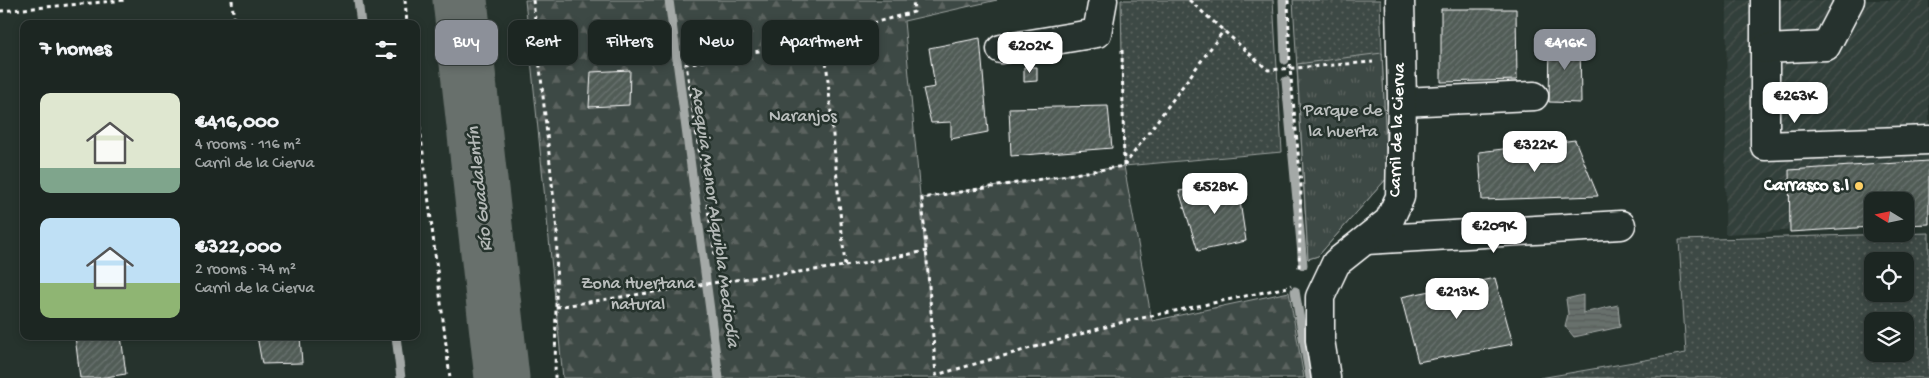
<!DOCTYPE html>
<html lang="en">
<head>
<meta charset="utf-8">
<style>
  :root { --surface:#1c2622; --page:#29322f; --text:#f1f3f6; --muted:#a0a5a5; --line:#3a4340; --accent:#8c9099 }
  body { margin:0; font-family:"Gochi Hand",sans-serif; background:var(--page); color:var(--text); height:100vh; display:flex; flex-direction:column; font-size:19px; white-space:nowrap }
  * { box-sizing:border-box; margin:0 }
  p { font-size:16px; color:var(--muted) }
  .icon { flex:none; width:28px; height:28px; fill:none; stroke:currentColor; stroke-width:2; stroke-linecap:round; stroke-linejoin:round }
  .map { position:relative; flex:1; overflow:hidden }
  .sheet { position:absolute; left:20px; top:20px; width:400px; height:320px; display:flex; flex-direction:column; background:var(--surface); border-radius:10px; box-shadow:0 2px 8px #0003,0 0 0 1px var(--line) }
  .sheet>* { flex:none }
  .guide { position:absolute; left:435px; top:20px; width:475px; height:45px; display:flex; gap:10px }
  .needle { width:32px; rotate:280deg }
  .tools { position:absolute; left:1864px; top:192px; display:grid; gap:10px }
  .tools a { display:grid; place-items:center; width:50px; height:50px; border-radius:10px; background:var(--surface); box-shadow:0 2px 8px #0003,0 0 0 1px var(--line); font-size:25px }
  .price { position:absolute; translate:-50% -42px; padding:0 11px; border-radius:10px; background:#fff; color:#222; font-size:16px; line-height:32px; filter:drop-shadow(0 1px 2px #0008) }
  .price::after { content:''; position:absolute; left:50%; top:30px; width:15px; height:11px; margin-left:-8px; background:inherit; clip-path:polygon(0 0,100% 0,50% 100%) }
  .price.active { background:var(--accent); color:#fff }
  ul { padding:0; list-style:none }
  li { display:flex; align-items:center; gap:15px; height:125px; padding:0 20px }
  li span { display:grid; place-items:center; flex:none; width:140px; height:100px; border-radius:10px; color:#555 }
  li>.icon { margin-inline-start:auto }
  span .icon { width:60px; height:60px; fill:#fffc; stroke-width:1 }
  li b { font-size:21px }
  h2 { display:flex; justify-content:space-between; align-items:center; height:60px; padding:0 20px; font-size:21px }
  .tag { padding:0 18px; border-radius:10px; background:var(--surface); box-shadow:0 2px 8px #0003,0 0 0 1px var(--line); font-size:18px; line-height:45px }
  .tag.active { background:var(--accent); color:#fff }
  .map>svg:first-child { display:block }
  .industrial { fill:url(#industrial-furrows) }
  .grass { fill:url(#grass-dots); stroke:#9ea4a2; fill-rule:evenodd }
  .forest { fill:url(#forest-firs); stroke:#9ea4a2 }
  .park { fill:url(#park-tufts); stroke:#9ea4a2 }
  .water { fill:url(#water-rules); stroke:#a4a9a7 }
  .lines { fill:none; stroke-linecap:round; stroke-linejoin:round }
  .stream { stroke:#a4a9a7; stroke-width:9 }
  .river { stroke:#67706c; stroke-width:55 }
  .building { fill:url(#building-hatch); stroke:#fff }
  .minor-casing { stroke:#fff; stroke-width:31 }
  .path { stroke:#fff; stroke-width:3; stroke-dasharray:4 4; stroke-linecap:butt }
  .minor { stroke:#26332d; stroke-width:28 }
  .poi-dot { fill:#ffd166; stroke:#26332d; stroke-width:2 }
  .labels { text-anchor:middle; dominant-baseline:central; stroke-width:5; stroke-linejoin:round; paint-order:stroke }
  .park-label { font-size:18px; fill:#bbbfbe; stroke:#26332d }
  .street-label { font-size:18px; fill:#fff; stroke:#26332d }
  .poi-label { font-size:18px; font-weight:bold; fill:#fff; stroke:#26332d; text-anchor:end }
  .water-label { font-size:19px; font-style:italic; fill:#b3b8b6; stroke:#26332d }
</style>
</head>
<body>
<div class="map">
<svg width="1929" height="378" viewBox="0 0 1929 378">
  <defs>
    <pattern id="industrial-furrows" width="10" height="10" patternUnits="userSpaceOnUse" patternTransform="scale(1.25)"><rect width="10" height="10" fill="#333f3a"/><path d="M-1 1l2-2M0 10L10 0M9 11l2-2" fill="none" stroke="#47524e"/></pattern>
    <pattern id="grass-dots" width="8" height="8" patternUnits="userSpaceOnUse" patternTransform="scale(1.25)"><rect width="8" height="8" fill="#3e4944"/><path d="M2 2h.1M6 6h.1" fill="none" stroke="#5b6460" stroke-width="1.8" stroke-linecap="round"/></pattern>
    <pattern id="forest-firs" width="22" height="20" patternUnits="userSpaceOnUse" patternTransform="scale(1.25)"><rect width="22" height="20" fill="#3e4944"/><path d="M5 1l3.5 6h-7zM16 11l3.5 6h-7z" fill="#5b6460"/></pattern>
    <pattern id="park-tufts" width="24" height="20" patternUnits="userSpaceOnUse" patternTransform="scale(1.25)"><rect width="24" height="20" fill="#3e4944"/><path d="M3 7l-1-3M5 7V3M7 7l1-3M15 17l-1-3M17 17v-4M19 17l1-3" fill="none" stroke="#5b6460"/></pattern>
    <pattern id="water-rules" width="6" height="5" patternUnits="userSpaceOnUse" patternTransform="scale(1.25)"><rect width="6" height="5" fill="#67706c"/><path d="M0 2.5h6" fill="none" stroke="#575a59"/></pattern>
    <pattern id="building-hatch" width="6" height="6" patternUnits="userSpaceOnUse" patternTransform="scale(1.25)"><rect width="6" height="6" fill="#515c57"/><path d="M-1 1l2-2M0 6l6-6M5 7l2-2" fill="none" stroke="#6b7470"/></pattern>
  </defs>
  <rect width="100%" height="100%" fill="#26332d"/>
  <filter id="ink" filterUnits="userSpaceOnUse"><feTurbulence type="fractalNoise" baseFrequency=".02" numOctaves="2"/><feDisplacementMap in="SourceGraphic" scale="10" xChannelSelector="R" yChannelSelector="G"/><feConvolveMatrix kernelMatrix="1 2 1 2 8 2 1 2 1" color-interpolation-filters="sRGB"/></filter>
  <g filter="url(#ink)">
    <path class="industrial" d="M 1727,0 L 1929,0 L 1929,222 L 1905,201 L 1872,201 L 1872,226 L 1725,234 Z"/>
    <g class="grass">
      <path d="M 1121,0 L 1273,0 L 1282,152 L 1124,166 Z"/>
      <path d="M 1293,0 L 1380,0 L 1387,178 L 1318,256 L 1308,259 Z"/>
      <path d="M 1929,233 L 1929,378 L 1540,378 L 1686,353 L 1679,240 ZM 1872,261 L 1905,261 L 1905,294 L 1872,294 ZM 1872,321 L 1905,321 L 1905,354 L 1872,354 Z"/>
    </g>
    <path class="forest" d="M 525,0 L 997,0 L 904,21 L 931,315 L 922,198 L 1124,166 L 1152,321 L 1289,292 L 1304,378 L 563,378 Z"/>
    <path class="park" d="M 1382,53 L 1387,178 L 1318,256 L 1308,259 L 1297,64 Z"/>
    <path class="water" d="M 1583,295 L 1583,313 L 1618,305 L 1620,327 L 1574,337 L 1565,326 L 1568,314 L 1566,299 Z"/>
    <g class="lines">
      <g class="stream">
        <path d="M 358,0 L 361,24"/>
        <path d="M 669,0 L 719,378"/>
        <path d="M 1283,0 L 1285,60"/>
        <path d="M 1286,81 L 1303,265"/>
        <path d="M 1295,291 L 1310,378"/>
        <path d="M 396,336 L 401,378"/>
      </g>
      <path class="river" d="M 460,0 L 502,378"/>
    </g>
    <g class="building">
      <path d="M 1441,9 L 1516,9 L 1517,80 L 1441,82 Z"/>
      <path d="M 980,38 L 988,132 L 951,139 L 951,122 L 931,123 L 923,89 L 935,87 L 929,48 Z"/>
      <path d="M 1550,39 L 1580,39 L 1581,103 L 1549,102 Z"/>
      <path d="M 1024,67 L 1037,67 L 1037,81 L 1024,82 Z"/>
      <path d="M 630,70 L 629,105 L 589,107 L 591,72 Z"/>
      <path d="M 1108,106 L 1112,148 L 1011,156 L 1009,108 Z"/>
      <path d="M 1575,140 L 1598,196 L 1482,200 L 1479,152 Z"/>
      <path d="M 1929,161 L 1929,224 L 1905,225 L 1905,201 L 1872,201 L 1872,227 L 1790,232 L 1789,170 Z"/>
      <path d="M 1237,182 L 1246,241 L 1198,251 L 1179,191 Z"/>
      <path d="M 1495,278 L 1513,344 L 1418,362 L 1401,297 Z"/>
      <path d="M 75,336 L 121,336 L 126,374 L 99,378 L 80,378 Z"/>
      <path d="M 257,336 L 300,336 L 302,363 L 262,364 Z"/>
    </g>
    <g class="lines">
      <g class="minor-casing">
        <g id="minor">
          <path d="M 1765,0 L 1765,146 L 1929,140"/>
          <path d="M 1001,49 L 1097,33 L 1103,0"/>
          <path d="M 1765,49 L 1826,46 L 1850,0"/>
          <path d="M 1402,102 L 1534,96"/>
          <path d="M 1366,240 L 1621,225"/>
          <path d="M 1326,378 L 1320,340 L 1320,297 L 1336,263 L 1389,221 L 1400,197 L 1402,102 L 1400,0"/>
        </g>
      </g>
      <g class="path">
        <path d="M 232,0 L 234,24"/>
        <path d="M 405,0 L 407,24"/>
        <path d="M 533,0 L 557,231 L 555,378"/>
        <path d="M 1189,0 L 1268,70 L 1373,62"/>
        <path d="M 1288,0 L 1290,68 L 1301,184 L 1299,269"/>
        <path d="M 0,11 L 126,0"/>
        <path d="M 1122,50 L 1124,166 L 922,198 L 936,375 L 1123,322 L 1288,287 L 1291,285"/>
        <path d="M 416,95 L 450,378"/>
        <path d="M 1124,166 L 1224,30"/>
        <path d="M 845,266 L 927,251"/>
        <path d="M 719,282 L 845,266 L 824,37"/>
        <path d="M 556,307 L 719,282 L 686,64 L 787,46 L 914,12 L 913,0"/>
      </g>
      <use href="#minor" class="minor"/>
    </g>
  </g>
  <circle class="poi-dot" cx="1859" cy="186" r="5"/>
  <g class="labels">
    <g class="park-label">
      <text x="1343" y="111">Parque de<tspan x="1343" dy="21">la huerta</tspan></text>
      <text x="803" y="117">Naranjos</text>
      <text x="638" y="284">Zona Huertana<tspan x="638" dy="21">natural</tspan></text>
    </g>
    <g class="street-label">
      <text transform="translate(1398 130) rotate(-88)">Carril de la Cierva</text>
    </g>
    <g class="poi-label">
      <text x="1849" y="186">Carrasco s.l</text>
    </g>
    <g class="water-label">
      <text transform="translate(481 189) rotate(-96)">Río Guadalentín</text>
      <text transform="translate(714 217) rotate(82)">Acequia Menor Alquibla Mediodía</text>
    </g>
  </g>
</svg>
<div class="tools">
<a><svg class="needle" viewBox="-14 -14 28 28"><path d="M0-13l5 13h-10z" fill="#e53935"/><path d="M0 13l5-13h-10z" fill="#a0a5a5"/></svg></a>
<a><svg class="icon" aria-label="locate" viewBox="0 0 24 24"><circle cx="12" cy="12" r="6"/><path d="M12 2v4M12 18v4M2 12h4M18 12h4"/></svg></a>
<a><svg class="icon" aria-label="layers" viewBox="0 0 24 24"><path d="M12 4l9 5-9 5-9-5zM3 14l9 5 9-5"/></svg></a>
</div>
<b class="price active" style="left:1565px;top:71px">€416K</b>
<b class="price" style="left:1030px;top:74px">€202K</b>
<b class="price" style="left:1795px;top:124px">€263K</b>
<b class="price" style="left:1535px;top:173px">€322K</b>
<b class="price" style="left:1215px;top:215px">€528K</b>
<b class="price" style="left:1494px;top:254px">€209K</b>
<b class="price" style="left:1457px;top:320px">€213K</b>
<div class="guide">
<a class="tag active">Buy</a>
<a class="tag">Rent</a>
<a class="tag">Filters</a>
<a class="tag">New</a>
<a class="tag">Apartment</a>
</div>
<section class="sheet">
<h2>7 homes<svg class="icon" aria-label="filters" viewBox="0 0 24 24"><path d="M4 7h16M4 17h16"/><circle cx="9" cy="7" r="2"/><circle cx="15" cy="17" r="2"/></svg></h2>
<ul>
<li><span style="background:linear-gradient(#dfe7d0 75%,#7fa58c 0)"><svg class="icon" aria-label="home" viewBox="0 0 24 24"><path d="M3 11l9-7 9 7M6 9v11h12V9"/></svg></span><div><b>€416,000</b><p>4 rooms · 116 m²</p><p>Carril de la Cierva</p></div></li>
<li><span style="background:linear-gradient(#bfe0f5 65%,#8fb573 0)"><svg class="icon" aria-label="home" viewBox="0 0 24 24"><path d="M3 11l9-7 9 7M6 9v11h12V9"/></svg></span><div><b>€322,000</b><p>2 rooms · 74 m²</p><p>Carril de la Cierva</p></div></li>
</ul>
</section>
</div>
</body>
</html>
